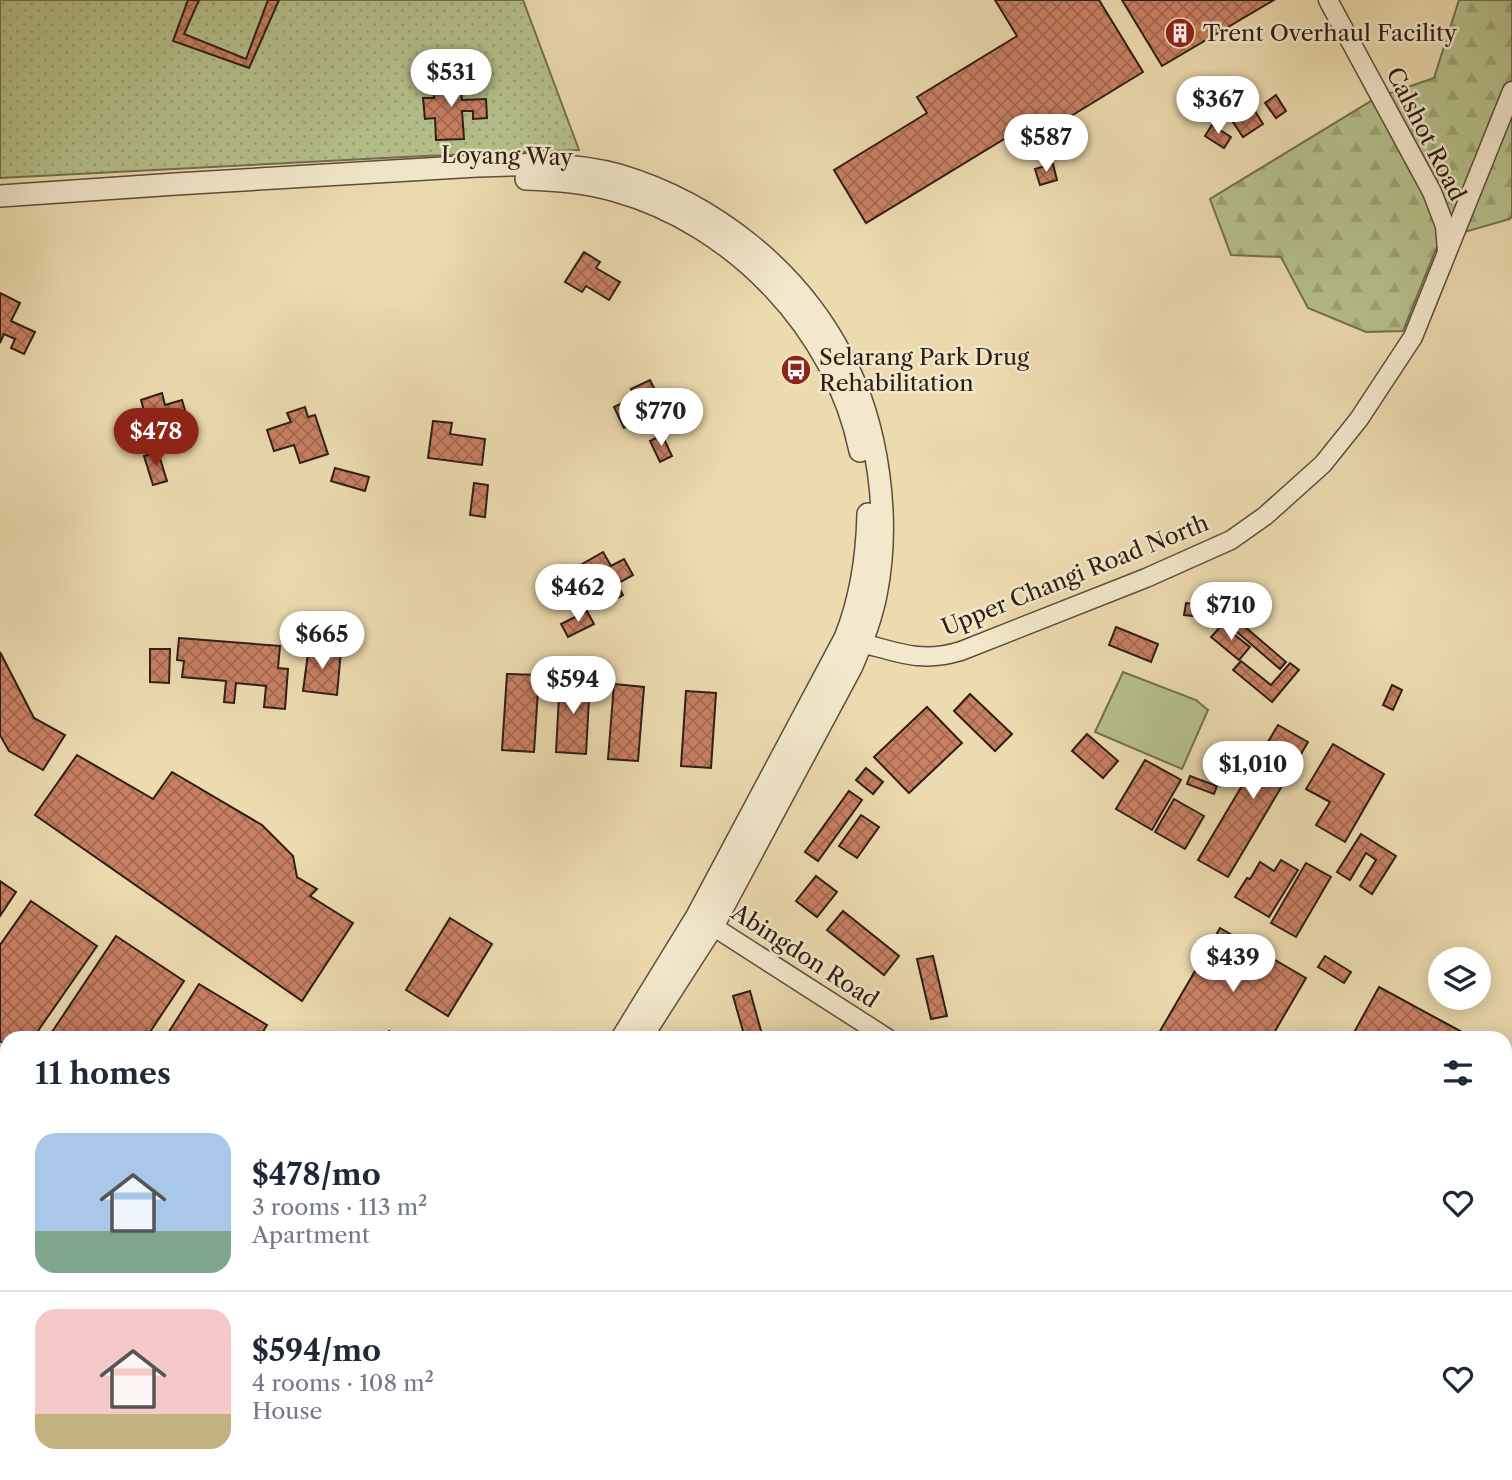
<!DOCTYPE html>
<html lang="en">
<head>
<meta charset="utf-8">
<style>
  :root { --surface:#fff; --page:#f6f6f7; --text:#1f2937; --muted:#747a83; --line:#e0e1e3; --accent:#8f2418 }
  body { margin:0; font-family:"Libre Caslon Text",serif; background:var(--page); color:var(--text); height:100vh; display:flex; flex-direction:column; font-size:26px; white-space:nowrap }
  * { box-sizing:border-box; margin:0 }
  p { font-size:23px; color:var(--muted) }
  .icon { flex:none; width:38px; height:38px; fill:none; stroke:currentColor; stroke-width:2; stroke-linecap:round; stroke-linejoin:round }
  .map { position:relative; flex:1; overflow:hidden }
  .sheet { position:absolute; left:0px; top:1031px; width:1512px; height:450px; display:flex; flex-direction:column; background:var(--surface); border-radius:21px 21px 0 0; box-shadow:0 4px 18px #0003 }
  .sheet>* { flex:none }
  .controls { position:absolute; left:1428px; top:947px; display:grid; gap:14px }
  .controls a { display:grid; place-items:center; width:63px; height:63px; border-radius:50%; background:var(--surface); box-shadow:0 4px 18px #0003; font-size:35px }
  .price { position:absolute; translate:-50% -60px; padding:0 16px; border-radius:24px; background:#fff; color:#222; font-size:23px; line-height:46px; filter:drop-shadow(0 2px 4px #0008) }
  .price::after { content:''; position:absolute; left:50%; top:42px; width:21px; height:16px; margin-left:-10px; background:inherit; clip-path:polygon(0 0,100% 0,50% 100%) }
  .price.current { background:var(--accent); color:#fff }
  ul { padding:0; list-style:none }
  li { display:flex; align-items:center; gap:21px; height:175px; padding:0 35px }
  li+li { border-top:2px solid var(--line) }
  li span { display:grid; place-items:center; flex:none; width:196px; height:140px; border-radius:21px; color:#555 }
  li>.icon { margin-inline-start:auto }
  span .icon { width:84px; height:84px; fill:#fffc; stroke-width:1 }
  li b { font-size:30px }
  h2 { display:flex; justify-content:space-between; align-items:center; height:84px; padding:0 35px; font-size:30px }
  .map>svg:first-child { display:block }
  .green { fill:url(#green-dots); stroke:#727051; stroke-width:2 }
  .forest { fill:url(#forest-firs); stroke:#727051; stroke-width:2 }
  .pitch { fill:#b6c18c; stroke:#727051; stroke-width:2 }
  .building { fill:url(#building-cross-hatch); stroke:#2d1e16; stroke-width:2 }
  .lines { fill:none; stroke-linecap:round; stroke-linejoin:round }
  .minor-casing { stroke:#5d4d3c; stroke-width:21 }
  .tertiary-casing { stroke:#5d4d3c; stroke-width:24 }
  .minor { stroke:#f3e8cb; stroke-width:18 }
  .tertiary { stroke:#f3e8cb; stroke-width:21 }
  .labels { text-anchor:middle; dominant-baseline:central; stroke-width:5; stroke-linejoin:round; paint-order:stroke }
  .poi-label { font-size:23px; fill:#2d1e16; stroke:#f3e8cb; text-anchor:start }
  .street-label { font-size:23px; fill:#2d1e16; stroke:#f3e8cb }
</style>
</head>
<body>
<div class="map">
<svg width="1512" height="1480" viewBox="0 0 1512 1480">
  <defs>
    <pattern id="green-dots" width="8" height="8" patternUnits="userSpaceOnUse" patternTransform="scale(1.75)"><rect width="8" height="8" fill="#b6c18c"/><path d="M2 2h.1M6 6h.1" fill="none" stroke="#9da578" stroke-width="1.8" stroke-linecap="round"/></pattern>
    <pattern id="forest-firs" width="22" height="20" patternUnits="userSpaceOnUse" patternTransform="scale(1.75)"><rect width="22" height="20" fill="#b6c18c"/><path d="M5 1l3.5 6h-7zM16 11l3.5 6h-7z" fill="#9da578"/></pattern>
    <pattern id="building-cross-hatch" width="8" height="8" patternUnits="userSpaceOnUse" patternTransform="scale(1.75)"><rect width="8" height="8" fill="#c98063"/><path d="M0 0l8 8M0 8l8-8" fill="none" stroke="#a46851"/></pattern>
  </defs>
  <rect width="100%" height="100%" fill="#ecdbaf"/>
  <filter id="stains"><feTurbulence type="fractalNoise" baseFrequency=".00286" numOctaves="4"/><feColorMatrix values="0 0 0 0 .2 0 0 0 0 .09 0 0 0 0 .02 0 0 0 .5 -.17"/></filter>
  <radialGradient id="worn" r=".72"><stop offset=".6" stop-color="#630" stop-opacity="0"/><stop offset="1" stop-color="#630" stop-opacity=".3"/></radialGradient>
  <path class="green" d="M 0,0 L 523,0 L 579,150 L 424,156 L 0,178 Z"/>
  <path class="forest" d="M 1459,0 L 1512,0 L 1512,216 L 1510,219 L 1440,239 L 1403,331 L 1366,332 L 1308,308 L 1281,257 L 1231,255 L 1210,199 L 1376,98 L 1434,78 Z"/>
  <path class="pitch" d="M 1123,672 L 1196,700 L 1208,710 L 1182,769 L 1095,732 Z"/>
  <g class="building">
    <path d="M 188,0 L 199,0 L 184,34 L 246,59 L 268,0 L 279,0 L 249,68 L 173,41 Z"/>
    <path d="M 995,0 L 1099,0 L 1143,72 L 1032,140 L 1024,127 L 866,223 L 834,170 L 927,113 L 917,97 L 1017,36 Z"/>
    <path d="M 1122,0 L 1274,0 L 1162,66 Z"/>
    <path d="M 460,78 L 462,100 L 486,99 L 487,118 L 473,119 L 473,111 L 462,111 L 464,139 L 436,140 L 435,118 L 425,119 L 423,98 L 434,98 L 433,80 Z"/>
    <path d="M 1276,95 L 1286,111 L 1276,118 L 1265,103 Z"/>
    <path d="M 1250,103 L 1263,124 L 1243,137 L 1229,116 Z"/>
    <path d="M 1212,125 L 1231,137 L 1224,148 L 1205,136 Z"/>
    <path d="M 1053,164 L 1057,180 L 1040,185 L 1035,169 Z"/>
    <path d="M 584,252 L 600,262 L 596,268 L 620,282 L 609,300 L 586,286 L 582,292 L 565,282 Z"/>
    <path d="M 0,293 L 20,303 L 11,321 L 35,332 L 24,354 L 11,348 L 15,339 L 4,334 L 0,343 Z"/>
    <path d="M 650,380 L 667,414 L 647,424 L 643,418 L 624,428 L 614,407 L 635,397 L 631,389 Z"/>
    <path d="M 162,393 L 165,405 L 182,400 L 190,427 L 173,432 L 176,442 L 157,448 L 154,438 L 137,443 L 129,415 L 144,411 L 141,400 Z"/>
    <path d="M 305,407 L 308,417 L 315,415 L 328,454 L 300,463 L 294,445 L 274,451 L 267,430 L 291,422 L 287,413 Z"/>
    <path d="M 433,421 L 452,423 L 450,434 L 485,439 L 482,465 L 428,458 Z"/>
    <path d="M 662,435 L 672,456 L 660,462 L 650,441 Z"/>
    <path d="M 158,452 L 167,481 L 153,485 L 144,456 Z"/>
    <path d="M 335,468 L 369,477 L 365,491 L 331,481 Z"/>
    <path d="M 474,483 L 488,485 L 485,517 L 470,515 Z"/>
    <path d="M 603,552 L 611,566 L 624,559 L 633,575 L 617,584 L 623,595 L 601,607 L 579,566 Z"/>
    <path d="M 1186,603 L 1203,605 L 1202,617 L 1184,615 Z"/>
    <path d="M 587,611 L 594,624 L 568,637 L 561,624 Z"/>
    <path d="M 1237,620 L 1286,662 L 1280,669 L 1231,627 Z"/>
    <path d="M 1222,625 L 1250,647 L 1239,660 L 1211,637 Z"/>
    <path d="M 1116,627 L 1158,644 L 1151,662 L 1109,645 Z"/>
    <path d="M 179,638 L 280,646 L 278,668 L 288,669 L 285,709 L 264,707 L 266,686 L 236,683 L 234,703 L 224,702 L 226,681 L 182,677 L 184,661 L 177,660 Z"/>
    <path d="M 309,646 L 341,650 L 337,695 L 303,691 Z"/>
    <path d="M 150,649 L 170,649 L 169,683 L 150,682 Z"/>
    <path d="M 0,652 L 34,718 L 65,735 L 43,770 L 9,751 L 0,735 Z"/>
    <path d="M 1241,661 L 1271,685 L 1290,663 L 1299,670 L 1272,702 L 1233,670 Z"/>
    <path d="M 507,674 L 539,675 L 534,752 L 502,750 Z"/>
    <path d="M 560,678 L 590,680 L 586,754 L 556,752 Z"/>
    <path d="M 614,684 L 644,687 L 638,761 L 608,759 Z"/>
    <path d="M 1392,685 L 1402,690 L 1393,710 L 1383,705 Z"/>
    <path d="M 686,691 L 716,693 L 711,768 L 681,766 Z"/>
    <path d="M 970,694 L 1012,734 L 995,751 L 954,711 Z"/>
    <path d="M 927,707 L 962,743 L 909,793 L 874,757 Z"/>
    <path d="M 1278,725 L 1308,742 L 1228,877 L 1198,860 Z"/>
    <path d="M 1087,734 L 1118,761 L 1103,778 L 1072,751 Z"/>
    <path d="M 1333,744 L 1384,774 L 1345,842 L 1316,825 L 1330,802 L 1306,789 Z"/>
    <path d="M 77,755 L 153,799 L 172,772 L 262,825 L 293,856 L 297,877 L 317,889 L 310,896 L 353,923 L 302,1001 L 35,815 Z"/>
    <path d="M 1145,760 L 1181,780 L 1152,830 L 1116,809 Z"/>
    <path d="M 866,768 L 883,782 L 873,794 L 856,780 Z"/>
    <path d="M 1190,776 L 1217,786 L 1214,794 L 1187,784 Z"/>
    <path d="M 849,791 L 862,800 L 818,861 L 805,852 Z"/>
    <path d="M 1174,799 L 1204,816 L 1185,849 L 1155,832 Z"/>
    <path d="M 861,815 L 879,827 L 857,858 L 839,846 Z"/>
    <path d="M 1361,834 L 1396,856 L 1372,894 L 1360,886 L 1376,860 L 1366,853 L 1350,880 L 1337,872 Z"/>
    <path d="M 1281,860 L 1298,870 L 1269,917 L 1235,897 L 1247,878 L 1250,879 L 1260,862 L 1274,871 Z"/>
    <path d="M 1306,863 L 1331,877 L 1296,937 L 1271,923 Z"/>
    <path d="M 816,876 L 837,892 L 817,917 L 796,901 Z"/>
    <path d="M 0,881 L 16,892 L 0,916 Z"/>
    <path d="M 31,901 L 97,946 L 33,1038 L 7,1038 L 7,1046 L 0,1041 L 0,945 Z"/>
    <path d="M 843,911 L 899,956 L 884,975 L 827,930 Z"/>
    <path d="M 450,918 L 492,944 L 448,1016 L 406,990 Z"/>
    <path d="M 1220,928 L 1306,978 L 1271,1038 L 1156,1038 Z"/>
    <path d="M 116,936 L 184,981 L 146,1038 L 48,1038 Z"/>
    <path d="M 933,956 L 947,1016 L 931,1019 L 917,959 Z"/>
    <path d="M 1325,956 L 1351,972 L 1344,983 L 1318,967 Z"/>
    <path d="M 199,984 L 267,1025 L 259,1038 L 165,1038 Z"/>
    <path d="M 1379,987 L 1473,1038 L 1351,1038 Z"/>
    <path d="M 750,991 L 763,1038 L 745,1038 L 733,996 Z"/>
    <path d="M 389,1031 L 400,1038 L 384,1038 Z"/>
    <path d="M 7,1142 L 7,1189 L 0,1191 L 0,1144 Z"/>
    <path d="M 7,1205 L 7,1268 L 0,1270 L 0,1207 Z"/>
    <path d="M 7,1305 L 7,1330 L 0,1332 L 0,1306 Z"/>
    <path d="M 2,1372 L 7,1374 L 7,1457 L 0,1454 L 0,1377 Z"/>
    <path d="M 17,1474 L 122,1474 L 135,1480 L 31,1480 Z"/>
    <path d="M 172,1474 L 228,1474 L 221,1480 L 186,1480 Z"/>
    <path d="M 575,1474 L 593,1474 L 588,1480 L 571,1480 Z"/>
    <path d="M 609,1474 L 662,1474 L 665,1476 L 663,1480 L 615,1480 L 608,1475 Z"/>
    <path d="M 738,1474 L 766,1474 L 761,1480 L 733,1480 Z"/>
    <path d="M 1241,1474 L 1257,1474 L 1259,1479 L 1267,1476 L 1268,1480 L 1243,1480 Z"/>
  </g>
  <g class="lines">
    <g class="minor-casing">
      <g id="minor">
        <path d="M 1328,0 L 1432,192 L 1445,226 L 1447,251"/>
        <path d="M 862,643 C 900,653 922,663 961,651 L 1146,578 L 1231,540 L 1265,516 L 1323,464 L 1359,419 L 1413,337 L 1512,91"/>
        <path d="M 703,920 L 887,1038"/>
        <path d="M 1334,1474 L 1345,1480"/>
      </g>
    </g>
    <g class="tertiary-casing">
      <g id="tertiary">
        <path d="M 526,179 C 556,180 586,182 616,191 C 734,224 836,330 860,451"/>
        <path d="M 0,196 L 176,184 L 477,166 C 524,164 573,162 619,175 C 713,203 798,270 843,358 C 879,426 891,520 876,595 C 871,620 862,643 852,666 L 713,926 L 641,1038"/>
        <path d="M 622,1038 L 697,916 L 845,638 C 861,598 867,557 868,514"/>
        <path d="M 333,1480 L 337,1474"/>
      </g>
    </g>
    <use href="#minor" class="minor"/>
    <use href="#tertiary" class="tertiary"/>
  </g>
  <defs>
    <g id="building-disc" transform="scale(1.575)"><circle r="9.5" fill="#8f2418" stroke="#f3e8cb"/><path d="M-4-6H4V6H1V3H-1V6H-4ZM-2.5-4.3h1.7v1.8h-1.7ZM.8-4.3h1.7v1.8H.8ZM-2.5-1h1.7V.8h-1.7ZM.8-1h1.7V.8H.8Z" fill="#fff"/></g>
    <g id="bus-disc" transform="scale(1.575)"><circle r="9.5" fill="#8f2418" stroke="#f3e8cb"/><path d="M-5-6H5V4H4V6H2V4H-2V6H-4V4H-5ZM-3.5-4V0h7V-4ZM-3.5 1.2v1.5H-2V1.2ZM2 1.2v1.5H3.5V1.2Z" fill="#fff"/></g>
  </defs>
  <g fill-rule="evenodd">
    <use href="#building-disc" x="1180" y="33"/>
    <use href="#bus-disc" x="796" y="370"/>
  </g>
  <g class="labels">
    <g class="poi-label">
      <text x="1203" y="33">Trent Overhaul Facility</text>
      <text x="819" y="357">Selarang Park Drug<tspan x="819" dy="26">Rehabilitation</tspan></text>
    </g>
    <g class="street-label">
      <text transform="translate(1426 134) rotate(63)">Calshot Road</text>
      <text transform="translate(507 156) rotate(1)">Loyang Way</text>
      <text transform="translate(1075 575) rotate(-22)">Upper Changi Road North</text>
      <text transform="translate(805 956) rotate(33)">Abingdon Road</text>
    </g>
  </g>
  <rect width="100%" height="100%" filter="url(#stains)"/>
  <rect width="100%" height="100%" fill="url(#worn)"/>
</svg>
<div class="controls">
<a><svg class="icon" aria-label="layers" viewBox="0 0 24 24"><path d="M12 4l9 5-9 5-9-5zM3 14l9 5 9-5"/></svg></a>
</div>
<b class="price" style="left:451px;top:109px">$531</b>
<b class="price" style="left:1218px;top:136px">$367</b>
<b class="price" style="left:1046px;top:174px">$587</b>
<b class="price" style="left:661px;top:448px">$770</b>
<b class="price current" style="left:156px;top:468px">$478</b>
<b class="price" style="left:578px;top:624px">$462</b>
<b class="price" style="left:1231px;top:642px">$710</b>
<b class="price" style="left:322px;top:671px">$665</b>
<b class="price" style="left:573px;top:716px">$594</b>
<b class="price" style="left:1253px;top:801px">$1,010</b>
<b class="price" style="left:1233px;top:994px">$439</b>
<section class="sheet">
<h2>11 homes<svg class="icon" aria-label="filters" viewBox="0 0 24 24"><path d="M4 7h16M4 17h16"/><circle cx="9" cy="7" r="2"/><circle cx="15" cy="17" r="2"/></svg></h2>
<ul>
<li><span style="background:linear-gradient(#a9c7e8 70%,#7fa58c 0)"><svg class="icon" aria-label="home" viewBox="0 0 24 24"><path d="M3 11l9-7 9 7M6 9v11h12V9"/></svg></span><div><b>$478/mo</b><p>3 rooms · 113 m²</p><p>Apartment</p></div><svg class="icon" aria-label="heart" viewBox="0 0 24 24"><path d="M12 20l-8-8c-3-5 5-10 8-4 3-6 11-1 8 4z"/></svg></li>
<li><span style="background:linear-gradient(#f6c9c9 75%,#c2b280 0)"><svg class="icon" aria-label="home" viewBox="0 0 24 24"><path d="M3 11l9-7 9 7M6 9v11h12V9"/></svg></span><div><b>$594/mo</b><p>4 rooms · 108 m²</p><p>House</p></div><svg class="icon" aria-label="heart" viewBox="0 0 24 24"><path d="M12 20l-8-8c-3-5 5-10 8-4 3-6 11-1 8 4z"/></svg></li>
</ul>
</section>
</div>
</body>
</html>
